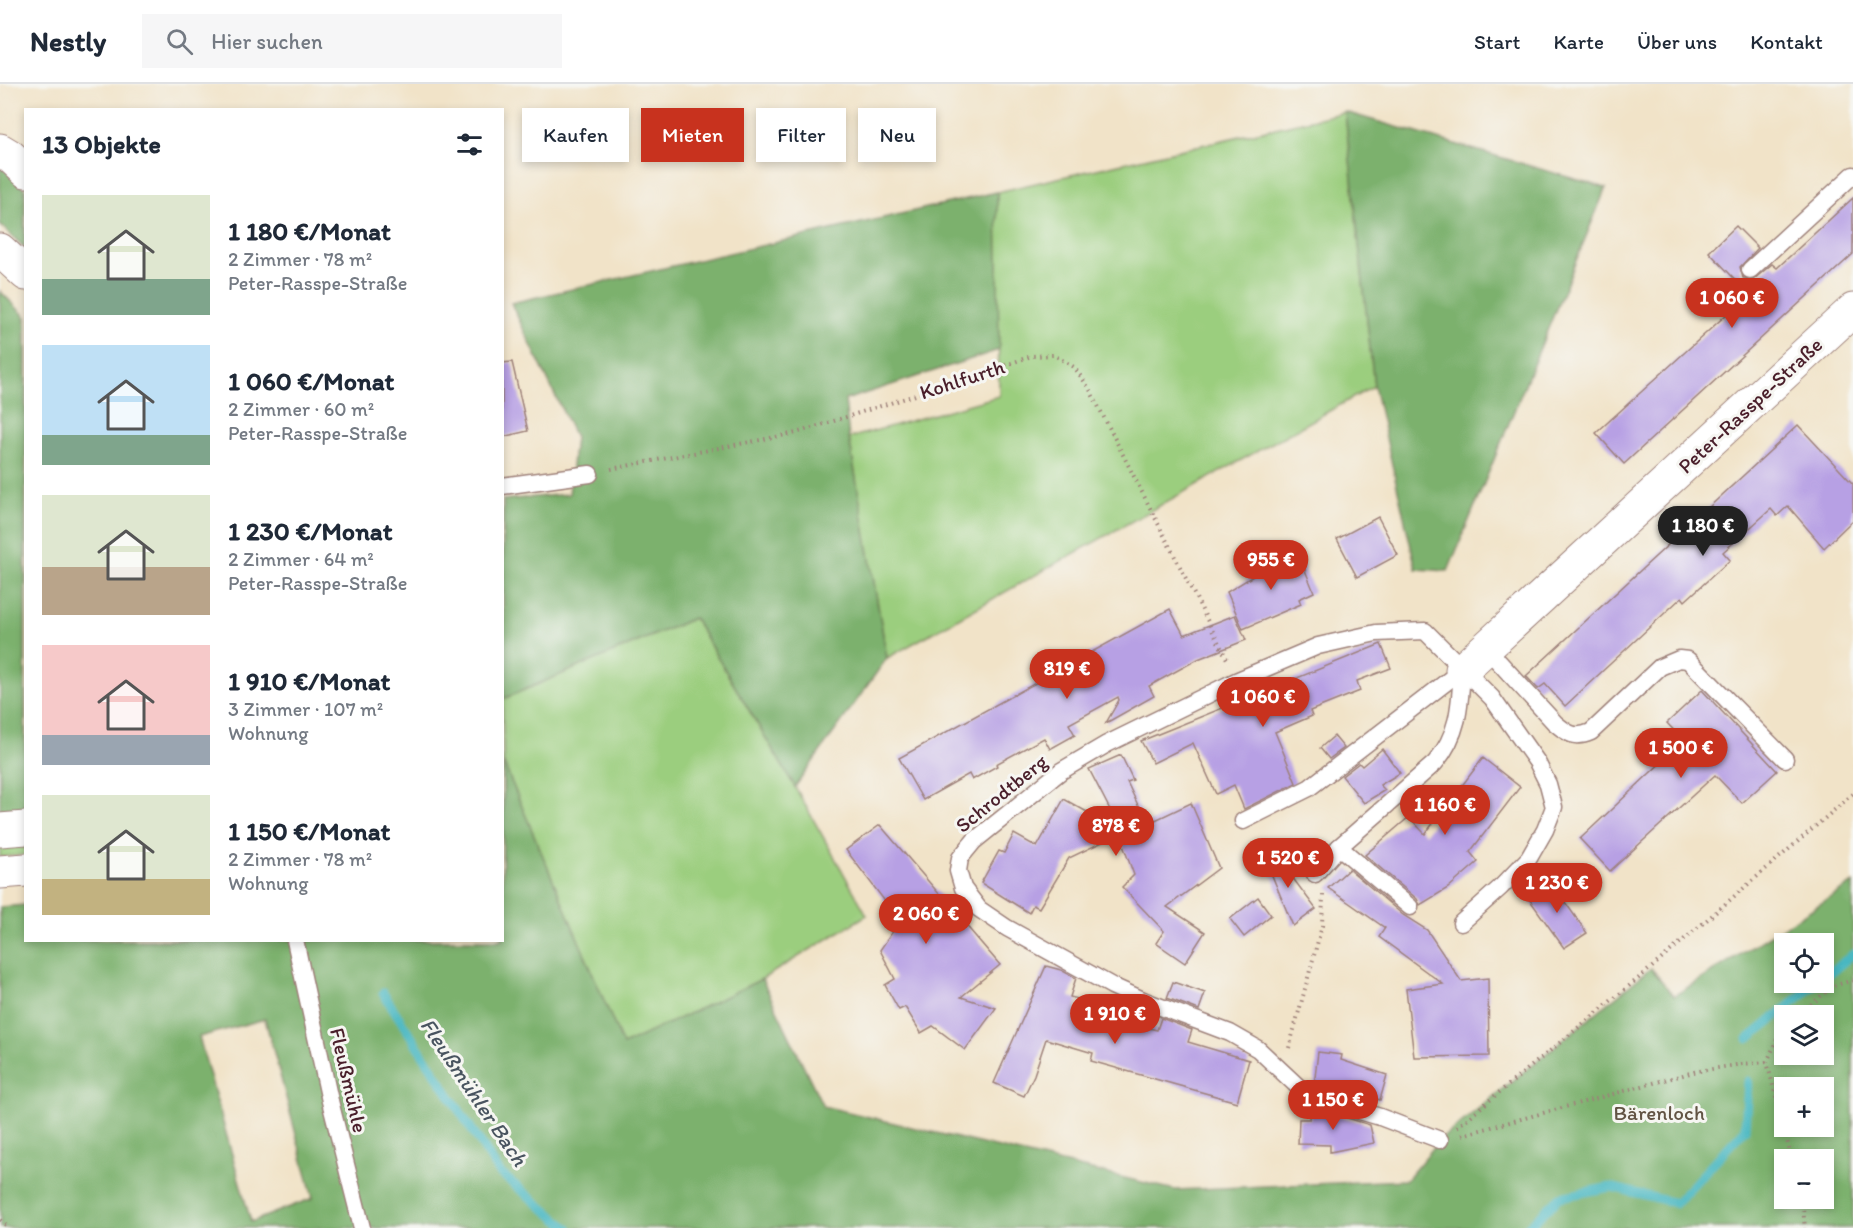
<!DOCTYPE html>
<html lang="de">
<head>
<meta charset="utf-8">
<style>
  :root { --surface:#fff; --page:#f6f6f7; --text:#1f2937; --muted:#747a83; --line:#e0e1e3; --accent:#c8321e }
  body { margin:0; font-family:Itim,sans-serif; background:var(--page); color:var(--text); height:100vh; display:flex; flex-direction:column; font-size:22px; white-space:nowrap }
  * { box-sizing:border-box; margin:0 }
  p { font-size:20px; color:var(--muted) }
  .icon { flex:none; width:33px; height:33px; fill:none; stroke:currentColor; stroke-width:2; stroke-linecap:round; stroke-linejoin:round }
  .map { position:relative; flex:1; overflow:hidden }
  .drawer { position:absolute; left:24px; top:24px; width:480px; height:834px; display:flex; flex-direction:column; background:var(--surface); border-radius:0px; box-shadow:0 3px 9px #0003 }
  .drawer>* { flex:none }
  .top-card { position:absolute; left:522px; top:24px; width:570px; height:54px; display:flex; gap:12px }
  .tools { position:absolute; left:1774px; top:849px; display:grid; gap:12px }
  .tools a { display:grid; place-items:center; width:60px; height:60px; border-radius:0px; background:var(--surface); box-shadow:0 3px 9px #0003; font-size:30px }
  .price { position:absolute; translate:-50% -51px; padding:0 14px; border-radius:21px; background:var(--accent); color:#fff; font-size:20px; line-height:39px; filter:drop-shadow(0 2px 3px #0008) }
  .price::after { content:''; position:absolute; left:50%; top:36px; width:18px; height:14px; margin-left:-9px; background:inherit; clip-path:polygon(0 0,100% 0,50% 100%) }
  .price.active { background:#222; color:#fff }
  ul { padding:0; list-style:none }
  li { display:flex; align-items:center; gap:18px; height:150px; padding:0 18px }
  li span { display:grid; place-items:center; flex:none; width:168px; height:120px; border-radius:0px; color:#555 }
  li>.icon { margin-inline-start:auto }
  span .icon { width:72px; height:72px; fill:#fffc; stroke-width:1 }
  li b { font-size:26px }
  h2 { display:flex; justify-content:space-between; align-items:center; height:72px; padding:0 18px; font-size:26px }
  .chip { padding:0 21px; border-radius:0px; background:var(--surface); box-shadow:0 3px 9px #0003; font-size:21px; line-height:54px }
  .chip.active { background:var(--accent); color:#fff }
  header { display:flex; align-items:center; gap:36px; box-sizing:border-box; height:84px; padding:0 30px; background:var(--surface); border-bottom:2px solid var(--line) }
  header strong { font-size:28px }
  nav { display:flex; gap:33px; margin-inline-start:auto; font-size:21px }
  .search { width:420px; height:54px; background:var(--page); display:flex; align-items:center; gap:15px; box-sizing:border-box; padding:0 21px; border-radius:0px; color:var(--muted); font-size:22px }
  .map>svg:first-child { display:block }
  .green { fill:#9bce7e; stroke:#727654; stroke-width:1.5 }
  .forest { fill:#7cb16d; stroke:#63684c; stroke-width:1.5; fill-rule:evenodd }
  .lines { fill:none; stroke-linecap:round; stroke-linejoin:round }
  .stream { stroke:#48b7c1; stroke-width:9 }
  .building { fill:#b7a0e4 }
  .lane-casing { stroke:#9e817a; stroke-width:19 }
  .street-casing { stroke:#9e817a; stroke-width:35 }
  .primary-casing { stroke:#9e817a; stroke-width:35 }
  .highway-casing { stroke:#9e817a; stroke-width:35 }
  .path { stroke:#9e817a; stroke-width:4; stroke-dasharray:1.5 4.5; stroke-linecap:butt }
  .lane { stroke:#fff; stroke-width:16 }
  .street { stroke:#fff; stroke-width:33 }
  .primary { stroke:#fff; stroke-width:33 }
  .highway { stroke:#fff; stroke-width:33 }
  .labels { text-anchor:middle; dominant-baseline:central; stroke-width:6; stroke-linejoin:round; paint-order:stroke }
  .street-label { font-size:21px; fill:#4a1f2b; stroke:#f6f6f2 }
  .park-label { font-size:21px; fill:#625444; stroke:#f6f6f2 }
  .water-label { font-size:22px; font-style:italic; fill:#495460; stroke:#f6f6f2 }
</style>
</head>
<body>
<header>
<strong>Nestly</strong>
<div class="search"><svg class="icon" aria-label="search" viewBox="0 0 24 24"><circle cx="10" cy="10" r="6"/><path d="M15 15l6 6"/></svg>Hier suchen</div>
<nav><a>Start</a><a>Karte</a><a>Über uns</a><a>Kontakt</a></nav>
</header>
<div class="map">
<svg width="1853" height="1144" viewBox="0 0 1853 1144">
  <rect width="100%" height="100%" fill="#f6f6f2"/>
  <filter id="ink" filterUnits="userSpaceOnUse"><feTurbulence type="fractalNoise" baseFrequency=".0167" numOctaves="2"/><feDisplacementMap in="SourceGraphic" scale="12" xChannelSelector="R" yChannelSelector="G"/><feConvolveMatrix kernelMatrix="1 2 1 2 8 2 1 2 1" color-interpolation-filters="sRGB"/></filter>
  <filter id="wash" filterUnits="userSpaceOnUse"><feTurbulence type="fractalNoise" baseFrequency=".008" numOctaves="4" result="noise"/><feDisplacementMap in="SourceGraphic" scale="24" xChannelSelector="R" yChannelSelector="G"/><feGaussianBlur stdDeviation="1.35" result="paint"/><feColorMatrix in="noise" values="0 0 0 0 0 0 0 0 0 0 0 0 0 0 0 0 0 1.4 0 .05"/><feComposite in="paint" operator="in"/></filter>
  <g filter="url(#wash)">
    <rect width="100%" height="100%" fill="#f1e3c8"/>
    <g class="green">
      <path d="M 1345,28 L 1374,302 L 887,574 L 849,354 L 999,312 L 997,108 Z"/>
      <path d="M 694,534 L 795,703 L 867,831 L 762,895 L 623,962 L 503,678 L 502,615 Z"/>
      <path d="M 25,760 L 25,771 L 0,773 L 0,762 Z"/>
    </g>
    <g class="forest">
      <path d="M 1345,28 L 1606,104 L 1448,487 L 1416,485 L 1374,302 Z"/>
      <path d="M 0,82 L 25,105 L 25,164 L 0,141 Z"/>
      <path d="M 997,108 L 999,266 L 845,316 L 849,354 L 887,574 L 795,703 L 694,534 L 503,615 L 503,416 L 569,410 L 575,353 L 511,219 Z"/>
      <path d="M 0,207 L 26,233 L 25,725 L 0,725 Z"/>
      <path d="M 503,678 L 623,961 L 762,895 L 823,1022 L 1175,1106 L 1406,1096 L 1440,1056 L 1651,884 L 1674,912 L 1853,799 L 1853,1144 L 0,1144 L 0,823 L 25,821 L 26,856 L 502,856 ZM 1785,860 L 1824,860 L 1824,898 L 1785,898 ZM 1785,932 L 1824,932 L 1824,970 L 1785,970 ZM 265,935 L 313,1114 L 251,1138 L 199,953 ZM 1785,1004 L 1824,1004 L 1824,1042 L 1785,1042 ZM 1785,1076 L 1824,1076 L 1824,1114 L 1785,1114 Z"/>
    </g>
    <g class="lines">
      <g class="stream">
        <path d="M 1824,894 L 1853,870"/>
        <path d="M 383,909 L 500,1089 L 568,1144"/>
        <path d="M 1748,955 L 1818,898"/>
        <path d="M 1527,1144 L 1560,1113 L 1611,1103 L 1676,1119 L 1745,1045 L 1748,997"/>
      </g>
    </g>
    <g id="blocks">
      <g class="building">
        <path d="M 1853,114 L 1853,170 L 1624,380 L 1596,349 L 1749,210 L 1709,168 L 1736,142 L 1758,164 L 1740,183 L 1743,194 L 1753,196 L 1772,180 L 1777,184 Z"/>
        <path d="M 512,278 L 528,347 L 502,353 L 502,279 Z"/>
        <path d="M 1798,341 L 1853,400 L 1853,436 L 1824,464 L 1788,422 L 1777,432 L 1771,425 L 1723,468 L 1730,476 L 1685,517 L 1682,513 L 1565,622 L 1545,600 L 1538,605 L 1526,592 Z"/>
        <path d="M 1378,433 L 1398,471 L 1357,493 L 1337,455 Z"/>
        <path d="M 1298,469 L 1314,508 L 1299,515 L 1301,520 L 1243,545 L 1227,508 L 1263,486 L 1262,484 Z"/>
        <path d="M 1170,525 L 1184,551 L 1235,531 L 1246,556 L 1198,575 L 1149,602 L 1154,612 L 1106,639 L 1119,616 L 1118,613 L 1069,640 L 1075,651 L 1050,665 L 1044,654 L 996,680 L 997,682 L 972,696 L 969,690 L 923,716 L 899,674 Z"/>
        <path d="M 1381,560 L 1391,584 L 1357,597 L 1360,607 L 1310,627 L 1312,632 L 1275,648 L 1296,699 L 1244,725 L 1234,701 L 1216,710 L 1193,659 L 1153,679 L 1141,657 Z"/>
        <path d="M 1702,606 L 1777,687 L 1742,719 L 1715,691 L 1610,787 L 1580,755 L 1684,657 L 1667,639 Z"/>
        <path d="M 1334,652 L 1344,664 L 1329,675 L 1320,664 Z"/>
        <path d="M 1382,665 L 1400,689 L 1380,701 L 1385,706 L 1364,719 L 1342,692 L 1359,679 L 1362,682 Z"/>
        <path d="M 1121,671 L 1133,696 L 1127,698 L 1147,740 L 1191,719 L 1219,784 L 1167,823 L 1205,848 L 1185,879 L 1156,859 L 1164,847 L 1122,803 L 1134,791 L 1119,750 L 1069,774 L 1039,824 L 1033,821 L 1029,829 L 981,799 L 999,767 L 1004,769 L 1014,750 L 1037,763 L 1064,715 L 1121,747 L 1089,685 Z"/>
        <path d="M 1483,674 L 1520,703 L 1470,768 L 1478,778 L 1448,804 L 1420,821 L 1417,815 L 1365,771 L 1409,733 L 1425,750 Z"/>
        <path d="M 880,741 L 1000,881 L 961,913 L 996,924 L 965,966 L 933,942 L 921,949 L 905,923 L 899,926 L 885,901 L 895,895 L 880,866 L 900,837 L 846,766 Z"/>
        <path d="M 1268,761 L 1316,825 L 1293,842 L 1261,765 Z"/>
        <path d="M 1349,785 L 1403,831 L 1427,846 L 1461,897 L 1488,894 L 1489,972 L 1414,973 L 1406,905 L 1443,900 L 1379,853 L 1385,844 L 1328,804 Z"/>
        <path d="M 1550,797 L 1587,849 L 1564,864 L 1527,812 Z"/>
        <path d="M 1258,813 L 1271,831 L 1244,853 L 1230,835 Z"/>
        <path d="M 1046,882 L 1061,886 L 1076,894 L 1070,913 L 1078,915 L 1076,925 L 1157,946 L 1161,934 L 1192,946 L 1188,958 L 1249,976 L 1237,1018 L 1091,977 L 1093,969 L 1046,955 L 1034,991 L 1024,1012 L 994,999 Z"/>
        <path d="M 1173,898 L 1205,909 L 1199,926 L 1167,914 Z"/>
        <path d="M 1318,968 L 1342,971 L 1341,976 L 1387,991 L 1380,1016 L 1364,1011 L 1365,1018 L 1314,1002 Z"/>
        <path d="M 1311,1023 L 1370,1041 L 1374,1059 L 1330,1068 L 1330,1061 L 1298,1060 L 1299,1035 L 1310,1035 Z"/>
      </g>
    </g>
  </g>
  <g filter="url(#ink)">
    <use href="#blocks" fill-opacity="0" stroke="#9e817a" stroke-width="1.5"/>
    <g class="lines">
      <g class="lane-casing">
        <g id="lane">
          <path d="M 1750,186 L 1853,91"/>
          <path d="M 502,402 L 590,390"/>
          <path d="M 1486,564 L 1555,639 C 1568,650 1575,655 1591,648 L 1660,583 L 1679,575 L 1688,576 L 1785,675"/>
          <path d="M 1243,737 L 1309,704 L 1462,586"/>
          <path d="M 1315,790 L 1339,763"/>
          <path d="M 1410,823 L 1339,763 L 1435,679 C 1459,650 1460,622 1462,586"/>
          <path d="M 295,856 L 330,1017 L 362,1144"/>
          <path d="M 1440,1056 L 1380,1033 L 1307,1011 L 1258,965 L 1230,949 L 1145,917 L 1112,902 L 1007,844 L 979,825 L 963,804 L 958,787 L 960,774 L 974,757 L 1061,687 L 1107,660 L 1238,596 L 1318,562 L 1376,549 L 1425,547 L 1492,614 L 1537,678 L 1548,700 L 1554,723 L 1545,746 L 1529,774 L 1501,803 L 1461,839"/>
        </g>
      </g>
      <g class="street-casing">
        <g id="street">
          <path d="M 0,66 L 10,72 L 26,87"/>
          <path d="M 1462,586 L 1853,226"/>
        </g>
      </g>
      <g class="primary-casing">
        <path id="primary" d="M 0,166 L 26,190"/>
      </g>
      <g class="highway-casing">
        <g id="highway">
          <path d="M 0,746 L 26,744"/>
          <path d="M 0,788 L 26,786"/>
        </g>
      </g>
      <g class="path">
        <path d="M 611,385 L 796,349 L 975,292 L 1031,272 L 1054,271 L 1074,283 L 1089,304 L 1228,577"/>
        <path d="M 1797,932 L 1833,902 L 1853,896"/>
        <path d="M 1785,946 L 1777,955 L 1767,978 L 1792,1076"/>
        <path d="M 1289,964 L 1322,842 L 1323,811"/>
        <path d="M 1457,1043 L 1651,884 L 1853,710"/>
        <path d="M 1462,1051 L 1694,988 L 1742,980 L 1767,978"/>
        <path d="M 1802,1114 L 1805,1144"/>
        <path d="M 0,1136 L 9,1144"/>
      </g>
      <use href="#lane" class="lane"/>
      <use href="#street" class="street"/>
      <use href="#primary" class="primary"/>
      <use href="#highway" class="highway"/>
    </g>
  </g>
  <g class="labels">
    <g class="street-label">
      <text transform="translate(962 295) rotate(-18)">Kohlfurth</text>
      <text transform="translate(1750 321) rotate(-43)">Peter-Rasspe-Straße</text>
      <text transform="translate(1001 709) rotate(-39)">Schrodtberg</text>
      <text transform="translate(349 996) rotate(77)">Fleußmühle</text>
    </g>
    <g class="park-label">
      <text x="1659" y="1028">Bärenloch</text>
    </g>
    <g class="water-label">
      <text transform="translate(474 1008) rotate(56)">Fleußmühler Bach</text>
    </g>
  </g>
</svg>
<div class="tools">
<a><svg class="icon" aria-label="locate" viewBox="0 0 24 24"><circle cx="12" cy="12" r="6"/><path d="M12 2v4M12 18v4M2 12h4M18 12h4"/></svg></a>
<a><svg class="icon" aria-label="layers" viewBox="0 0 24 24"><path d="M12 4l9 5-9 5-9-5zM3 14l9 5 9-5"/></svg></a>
<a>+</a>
<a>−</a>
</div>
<b class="price" style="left:1732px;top:245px">1 060 €</b>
<b class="price active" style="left:1703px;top:473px">1 180 €</b>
<b class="price" style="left:1271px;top:507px">955 €</b>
<b class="price" style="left:1067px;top:616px">819 €</b>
<b class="price" style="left:1263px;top:644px">1 060 €</b>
<b class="price" style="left:1681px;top:695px">1 500 €</b>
<b class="price" style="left:1445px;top:752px">1 160 €</b>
<b class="price" style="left:1116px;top:773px">878 €</b>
<b class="price" style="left:1288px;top:805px">1 520 €</b>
<b class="price" style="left:1557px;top:830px">1 230 €</b>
<b class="price" style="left:926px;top:861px">2 060 €</b>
<b class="price" style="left:1115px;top:961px">1 910 €</b>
<b class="price" style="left:1333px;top:1047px">1 150 €</b>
<div class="top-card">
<a class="chip">Kaufen</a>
<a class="chip active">Mieten</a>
<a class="chip">Filter</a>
<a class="chip">Neu</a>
</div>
<section class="drawer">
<h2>13 Objekte<svg class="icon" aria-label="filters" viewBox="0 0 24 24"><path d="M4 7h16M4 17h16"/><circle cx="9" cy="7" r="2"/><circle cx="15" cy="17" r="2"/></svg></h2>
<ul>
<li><span style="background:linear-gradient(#dfe7d0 70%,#7fa58c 0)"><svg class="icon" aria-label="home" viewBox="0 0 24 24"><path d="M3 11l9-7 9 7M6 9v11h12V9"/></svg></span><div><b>1 180 €/Monat</b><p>2 Zimmer · 78 m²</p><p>Peter-Rasspe-Straße</p></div></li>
<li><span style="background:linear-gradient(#bfe0f5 75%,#7fa58c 0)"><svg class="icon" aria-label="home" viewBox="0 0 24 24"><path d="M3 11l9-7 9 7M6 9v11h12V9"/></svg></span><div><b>1 060 €/Monat</b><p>2 Zimmer · 60 m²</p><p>Peter-Rasspe-Straße</p></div></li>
<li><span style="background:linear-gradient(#dfe7d0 60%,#b9a48a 0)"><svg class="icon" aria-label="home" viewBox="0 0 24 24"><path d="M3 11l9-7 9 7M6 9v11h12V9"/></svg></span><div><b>1 230 €/Monat</b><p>2 Zimmer · 64 m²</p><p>Peter-Rasspe-Straße</p></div></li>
<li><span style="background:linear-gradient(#f6c9c9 75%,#9aa5b1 0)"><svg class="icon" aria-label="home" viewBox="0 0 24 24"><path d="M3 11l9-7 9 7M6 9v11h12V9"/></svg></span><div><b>1 910 €/Monat</b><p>3 Zimmer · 107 m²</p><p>Wohnung</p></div></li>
<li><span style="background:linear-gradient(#dfe7d0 70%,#c2b280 0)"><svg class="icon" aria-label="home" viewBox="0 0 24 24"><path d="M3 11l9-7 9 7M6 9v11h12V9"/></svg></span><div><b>1 150 €/Monat</b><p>2 Zimmer · 78 m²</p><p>Wohnung</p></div></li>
</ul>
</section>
</div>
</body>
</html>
